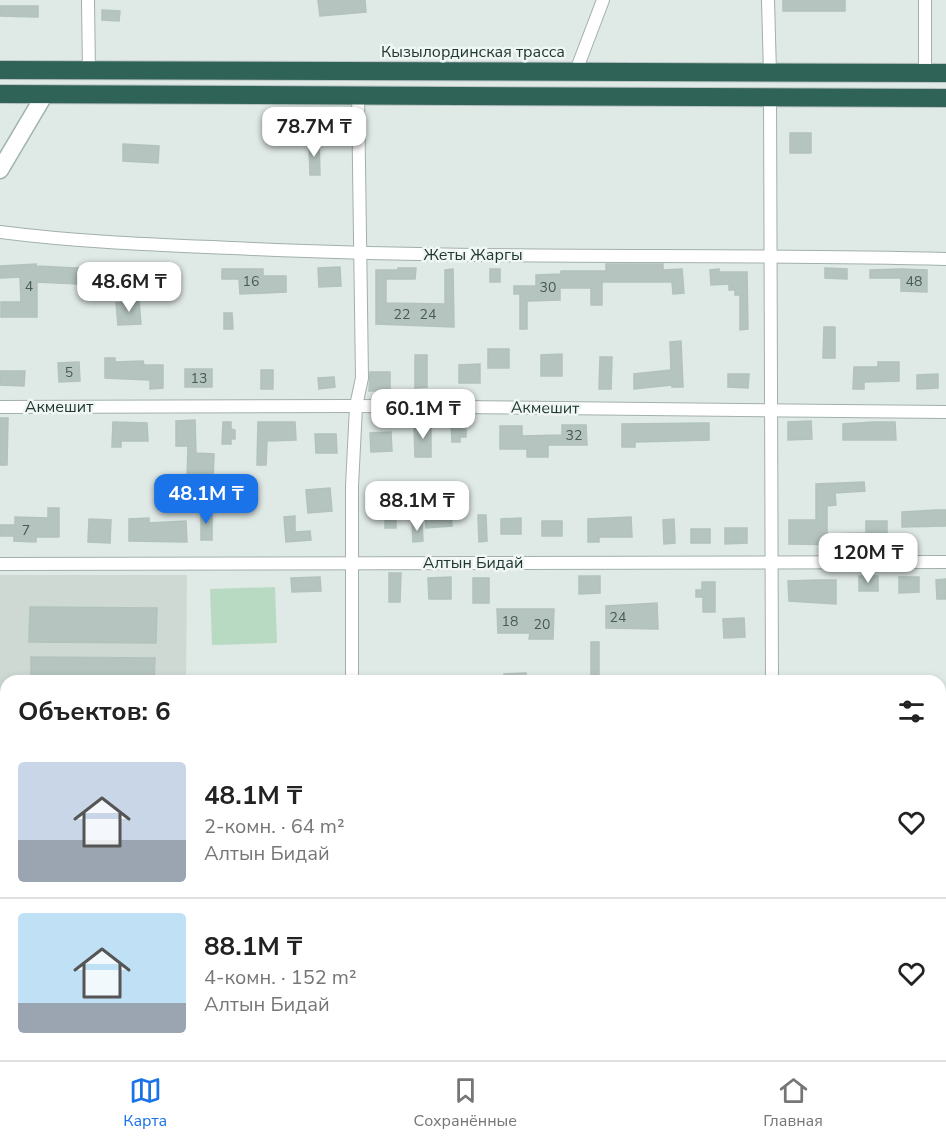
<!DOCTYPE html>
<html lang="ru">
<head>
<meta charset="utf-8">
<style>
  :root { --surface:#fff; --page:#f6f6f6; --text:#222; --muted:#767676; --line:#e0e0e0; --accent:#1a73e8 }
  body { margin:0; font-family:"Nunito Sans",sans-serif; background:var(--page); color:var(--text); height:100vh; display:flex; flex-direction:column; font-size:22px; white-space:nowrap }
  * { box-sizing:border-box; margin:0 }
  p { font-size:20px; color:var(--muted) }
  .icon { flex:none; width:33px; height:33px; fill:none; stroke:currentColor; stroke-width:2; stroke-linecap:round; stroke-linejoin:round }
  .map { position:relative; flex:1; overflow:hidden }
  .details { position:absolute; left:0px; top:675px; width:946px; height:386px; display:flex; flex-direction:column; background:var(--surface); border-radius:18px 18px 0 0; box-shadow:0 3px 9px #0003 }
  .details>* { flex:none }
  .price { position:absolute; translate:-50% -51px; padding:0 14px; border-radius:12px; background:#fff; color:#222; font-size:20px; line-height:39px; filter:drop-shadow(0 2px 3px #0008) }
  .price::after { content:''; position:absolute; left:50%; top:36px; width:18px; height:14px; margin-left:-9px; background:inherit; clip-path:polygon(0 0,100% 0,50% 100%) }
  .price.on { background:var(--accent); color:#fff }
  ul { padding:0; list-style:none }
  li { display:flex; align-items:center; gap:18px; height:150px; padding:0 18px }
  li+li { border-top:2px solid var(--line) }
  li span { display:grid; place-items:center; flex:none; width:168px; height:120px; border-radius:6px; color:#555 }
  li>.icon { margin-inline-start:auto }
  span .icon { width:72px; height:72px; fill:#fffc; stroke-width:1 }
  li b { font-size:26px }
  h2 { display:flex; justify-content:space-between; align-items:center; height:72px; padding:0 18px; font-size:26px }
  .menu { display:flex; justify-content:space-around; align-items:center; height:84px; border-top:2px solid var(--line); background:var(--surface); font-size:16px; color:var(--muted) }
  .menu a { display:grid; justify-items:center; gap:3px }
  .menu .on { color:var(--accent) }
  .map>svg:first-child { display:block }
  .built { fill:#ced9d4 }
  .green { fill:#b9dac2 }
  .building { fill:#b5c4be; stroke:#b2c2bc; stroke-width:1.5 }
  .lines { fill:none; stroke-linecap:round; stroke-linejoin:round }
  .street-casing { stroke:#a2b0ac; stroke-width:14 }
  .secondary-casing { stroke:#9fb4ad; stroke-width:19 }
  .highway-casing { stroke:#bcc3c2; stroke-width:20 }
  .street { stroke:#fff; stroke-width:12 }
  .secondary { stroke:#fff; stroke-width:16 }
  .highway { stroke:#2f6358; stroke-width:18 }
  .labels { text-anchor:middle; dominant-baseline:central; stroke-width:5; stroke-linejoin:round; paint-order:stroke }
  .number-label { font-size:14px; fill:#465b55 }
  .street-label { font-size:16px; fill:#213832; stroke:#eff6f3 }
</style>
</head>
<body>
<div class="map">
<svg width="946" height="1060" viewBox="0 0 946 1060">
  <rect width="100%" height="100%" fill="#dfe9e5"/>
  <path class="built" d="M 0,575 L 187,575 L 186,681 L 6,681 L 6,833 L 0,833 Z"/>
  <path class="green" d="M 275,587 L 277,643 L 212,645 L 210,589 Z"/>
  <g class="building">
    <path d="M 318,0 L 365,0 L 366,12 L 320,16 Z"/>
    <rect x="783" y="0" width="62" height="11"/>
    <path d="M 0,6 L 38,6 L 38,17 L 0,16 Z"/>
    <path d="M 102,10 L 120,11 L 119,21 L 102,20 Z"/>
    <rect x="790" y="133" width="21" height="20"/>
    <path d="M 309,140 L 319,140 L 320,175 L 310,175 Z"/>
    <path d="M 123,144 L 159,146 L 158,163 L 123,161 Z"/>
    <path d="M 36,264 L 36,266 L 76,268 L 98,266 L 98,285 L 37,282 L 37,317 L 1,317 L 1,302 L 21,302 L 20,277 L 0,278 L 0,266 Z"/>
    <path d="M 606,264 L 663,264 L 663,270 L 682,269 L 684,293 L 673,294 L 672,282 L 602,282 L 602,305 L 591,305 L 591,288 L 560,288 L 560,300 L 527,301 L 527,329 L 520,329 L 520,294 L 514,294 L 514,286 L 536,286 L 536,275 L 561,274 L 561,271 L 606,271 Z"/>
    <path d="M 340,267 L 341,286 L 319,287 L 318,268 Z"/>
    <path d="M 398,268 L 416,268 L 415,279 L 386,279 L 386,303 L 445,304 L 445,270 L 453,269 L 454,327 L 376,324 L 376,270 L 398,270 Z"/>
    <path d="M 825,268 L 847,269 L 847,279 L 825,278 Z"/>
    <path d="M 176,269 L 176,288 L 154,289 L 154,270 Z"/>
    <path d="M 222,269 L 263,269 L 263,276 L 286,276 L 286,292 L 240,294 L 239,279 L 222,279 Z"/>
    <rect x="490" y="269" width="10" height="13"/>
    <path d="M 719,269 L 719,272 L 747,272 L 748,329 L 740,330 L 740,295 L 735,295 L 735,290 L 729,290 L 729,284 L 711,285 L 710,270 Z"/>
    <path d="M 901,269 L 927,270 L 927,292 L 901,291 L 901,278 L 870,278 L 870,270 Z"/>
    <path d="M 139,301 L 141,324 L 118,325 L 116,303 Z"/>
    <path d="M 224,313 L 232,313 L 233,329 L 224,329 Z"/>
    <path d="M 824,327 L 835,327 L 835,358 L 823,358 Z"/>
    <path d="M 681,341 L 683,387 L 672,387 L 672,385 L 634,389 L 634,374 L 671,370 L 670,342 Z"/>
    <rect x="488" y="349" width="21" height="19"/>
    <path d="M 562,354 L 562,376 L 541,376 L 541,355 Z"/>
    <path d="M 415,355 L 427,355 L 427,387 L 415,388 Z"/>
    <path d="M 600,357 L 612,357 L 611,389 L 599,389 Z"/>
    <path d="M 105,358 L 115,358 L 115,362 L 143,361 L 144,365 L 163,365 L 163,388 L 150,389 L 150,380 L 105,378 Z"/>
    <path d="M 79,362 L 80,381 L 59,382 L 58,363 Z"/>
    <path d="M 878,362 L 899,362 L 899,381 L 864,382 L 864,389 L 853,389 L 854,367 L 878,367 Z"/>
    <path d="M 480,364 L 480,383 L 459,383 L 459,365 Z"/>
    <rect x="185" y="369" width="27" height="18"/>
    <rect x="261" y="370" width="12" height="19"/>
    <path d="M 0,371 L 25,371 L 24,386 L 0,385 Z"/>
    <path d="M 370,372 L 390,372 L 390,391 L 369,391 Z"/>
    <path d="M 728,374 L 749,374 L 748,388 L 728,387 Z"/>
    <path d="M 938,374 L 938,388 L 917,389 L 917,375 Z"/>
    <path d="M 334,377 L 335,387 L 319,389 L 318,378 Z"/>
    <path d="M 0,418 L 8,418 L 7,465 L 0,465 Z"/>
    <path d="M 195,420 L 196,453 L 214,454 L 213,481 L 187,481 L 188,446 L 176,446 L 176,421 Z"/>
    <path d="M 811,421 L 812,439 L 788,440 L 788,422 Z"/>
    <path d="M 113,422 L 147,423 L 148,441 L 121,441 L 121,447 L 112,447 Z"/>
    <path d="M 223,422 L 231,422 L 231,429 L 235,430 L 235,439 L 231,439 L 231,444 L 222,444 Z"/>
    <path d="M 258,422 L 295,422 L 296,440 L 267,441 L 266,465 L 257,465 Z"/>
    <path d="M 431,422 L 431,457 L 415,457 L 414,423 Z"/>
    <path d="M 451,422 L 460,422 L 460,429 L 466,429 L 466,437 L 460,437 L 460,442 L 452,442 Z"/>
    <path d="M 874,422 L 895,422 L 896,440 L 843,440 L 843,424 Z"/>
    <path d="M 709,423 L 709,440 L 635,442 L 635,447 L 622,447 L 622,424 Z"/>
    <path d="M 562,425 L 586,425 L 587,445 L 548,445 L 548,457 L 527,457 L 527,449 L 500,449 L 500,426 L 522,426 L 522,436 L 562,435 Z"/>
    <path d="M 391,432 L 392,451 L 371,452 L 370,433 Z"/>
    <path d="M 315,434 L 336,434 L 337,453 L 316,453 Z"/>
    <path d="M 864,482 L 865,491 L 835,493 L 836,505 L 827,506 L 827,534 L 866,533 L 866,521 L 887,521 L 887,537 L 877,537 L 877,543 L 855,543 L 855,545 L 789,544 L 789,520 L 816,520 L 816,484 Z"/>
    <path d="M 330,488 L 332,511 L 308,513 L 306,490 Z"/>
    <path d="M 450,496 L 452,526 L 426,528 L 425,498 Z"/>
    <rect x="385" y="499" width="11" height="29"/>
    <path d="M 48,508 L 59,508 L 59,537 L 36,537 L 36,542 L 14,541 L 14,536 L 0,536 L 0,525 L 15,525 L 15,517 L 48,518 Z"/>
    <path d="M 201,510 L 212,511 L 212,540 L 201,540 Z"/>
    <path d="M 936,510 L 946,510 L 946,526 L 902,527 L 902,512 Z"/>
    <path d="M 478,515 L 486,515 L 487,541 L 479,542 Z"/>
    <path d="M 295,516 L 295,532 L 310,531 L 311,540 L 286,542 L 284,517 Z"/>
    <path d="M 631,517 L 632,537 L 599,537 L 599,542 L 588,542 L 588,519 Z"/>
    <path d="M 149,518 L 149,523 L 186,521 L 187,542 L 129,541 L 129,519 Z"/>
    <path d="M 521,518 L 521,534 L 501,534 L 501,519 Z"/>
    <path d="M 89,519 L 111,520 L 110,543 L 88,542 Z"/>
    <path d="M 674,519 L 675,543 L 664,544 L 663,520 Z"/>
    <rect x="542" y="521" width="20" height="15"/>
    <path d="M 422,522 L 423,541 L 413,542 L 412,523 Z"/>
    <path d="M 725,528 L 747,528 L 747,543 L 725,544 Z"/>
    <rect x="691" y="529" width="19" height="14"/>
    <path d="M 389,573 L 401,573 L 400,602 L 389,602 Z"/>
    <path d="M 579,576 L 600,576 L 600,593 L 579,594 Z"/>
    <rect x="859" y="576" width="19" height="15"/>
    <path d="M 320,577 L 321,591 L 292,592 L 291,578 Z"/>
    <path d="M 451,577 L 451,599 L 429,599 L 428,578 Z"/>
    <path d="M 899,577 L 919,577 L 919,592 L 899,593 Z"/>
    <rect x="473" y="578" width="16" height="25"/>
    <path d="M 946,579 L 946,599 L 937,599 L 936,580 Z"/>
    <path d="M 819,580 L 836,580 L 836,604 L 789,601 L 788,581 Z"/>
    <path d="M 702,582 L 715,582 L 715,612 L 703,612 L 703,597 L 696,597 L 696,590 L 702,590 Z"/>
    <path d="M 657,603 L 658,629 L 606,628 L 606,606 Z"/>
    <path d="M 30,607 L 157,608 L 156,643 L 29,642 Z"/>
    <path d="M 497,609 L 554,609 L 553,639 L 529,639 L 530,633 L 498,633 Z"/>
    <path d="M 744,618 L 745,637 L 724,638 L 723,619 Z"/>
    <rect x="591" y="642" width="8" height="39"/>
    <path d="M 31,657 L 155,658 L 154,681 L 31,681 Z"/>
    <path d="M 526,673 L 527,681 L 504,681 L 504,674 Z"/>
  </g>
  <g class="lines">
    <g class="street-casing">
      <g id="street">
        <path d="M 88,0 L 89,72"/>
        <path d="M 768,0 L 770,73"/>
        <path d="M 576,71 L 603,0"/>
        <path d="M 925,73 L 925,0"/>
        <path d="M 770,95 L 772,681"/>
        <path d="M 0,232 C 77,242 155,245 232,248 C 470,260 708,253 946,259"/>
        <path d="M 0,407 L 356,406 L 946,412"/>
        <path d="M 0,564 L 946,562"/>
        <path d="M 352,681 L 352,486 L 356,406 L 362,378 L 358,94"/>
        <path d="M 940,722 L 946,722"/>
        <path d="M 0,870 L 6,870"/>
        <path d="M 940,871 L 946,871"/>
        <path d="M 0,1026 L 6,1026"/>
        <path d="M 940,1029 L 946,1029"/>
        <path d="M 357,1060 L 357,1054"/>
        <path d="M 768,1060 L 768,1054"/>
      </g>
    </g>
    <g class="secondary-casing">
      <path id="secondary" d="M 0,170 L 45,94"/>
    </g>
    <g class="highway-casing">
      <g id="highway">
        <path d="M 0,70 L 946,73"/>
        <path d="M 0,94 L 946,98"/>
      </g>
    </g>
    <use href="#street" class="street"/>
    <use href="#secondary" class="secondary"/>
    <use href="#highway" class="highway"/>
  </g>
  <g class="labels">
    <g class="number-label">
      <text x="251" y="281">16</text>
      <text x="914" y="281">48</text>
      <text x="29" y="286">4</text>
      <text x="548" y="287">30</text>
      <text x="402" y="314">22</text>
      <text x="428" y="314">24</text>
      <text x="69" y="372">5</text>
      <text x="199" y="378">13</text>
      <text x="574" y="435">32</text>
      <text x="26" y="530">7</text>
      <text x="618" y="617">24</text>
      <text x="510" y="621">18</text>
      <text x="542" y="624">20</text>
    </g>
    <g class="street-label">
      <text x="473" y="52">Кызылординская трасса</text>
      <text x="473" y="255">Жеты Жаргы</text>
      <text x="59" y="407">Акмешит</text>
      <text transform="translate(545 408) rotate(1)">Акмешит</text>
      <text x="473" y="563">Алтын Бидай</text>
    </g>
  </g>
</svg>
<b class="price" style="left:314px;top:158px">78.7M ₸</b>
<b class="price" style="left:129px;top:313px">48.6M ₸</b>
<b class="price" style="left:423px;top:440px">60.1M ₸</b>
<b class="price on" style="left:206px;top:525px">48.1M ₸</b>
<b class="price" style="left:417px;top:532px">88.1M ₸</b>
<b class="price" style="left:868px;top:584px">120M ₸</b>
<section class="details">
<h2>Объектов: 6<svg class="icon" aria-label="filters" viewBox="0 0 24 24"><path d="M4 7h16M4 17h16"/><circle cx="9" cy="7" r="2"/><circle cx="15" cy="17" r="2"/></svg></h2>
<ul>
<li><span style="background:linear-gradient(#c9d6e8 65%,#9aa5b1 0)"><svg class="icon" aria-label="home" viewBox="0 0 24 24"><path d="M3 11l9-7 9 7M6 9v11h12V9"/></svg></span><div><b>48.1M ₸</b><p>2-комн. · 64 m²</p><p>Алтын Бидай</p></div><svg class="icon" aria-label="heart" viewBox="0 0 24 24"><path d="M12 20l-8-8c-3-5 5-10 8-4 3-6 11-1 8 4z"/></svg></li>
<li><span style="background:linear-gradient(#bfe0f5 75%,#9aa5b1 0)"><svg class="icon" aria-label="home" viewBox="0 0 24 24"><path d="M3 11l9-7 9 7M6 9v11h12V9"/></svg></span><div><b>88.1M ₸</b><p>4-комн. · 152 m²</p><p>Алтын Бидай</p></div><svg class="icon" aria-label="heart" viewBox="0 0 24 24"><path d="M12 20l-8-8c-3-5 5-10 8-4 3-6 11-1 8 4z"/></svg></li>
</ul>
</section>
</div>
<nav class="menu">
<a class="on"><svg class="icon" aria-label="map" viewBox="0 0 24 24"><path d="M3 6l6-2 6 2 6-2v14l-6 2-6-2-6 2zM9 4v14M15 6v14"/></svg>Карта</a>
<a><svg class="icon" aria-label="saved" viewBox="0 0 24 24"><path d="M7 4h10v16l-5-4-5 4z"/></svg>Сохранённые</a>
<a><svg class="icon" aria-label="home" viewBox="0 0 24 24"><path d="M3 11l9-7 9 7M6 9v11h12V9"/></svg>Главная</a>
</nav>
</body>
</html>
